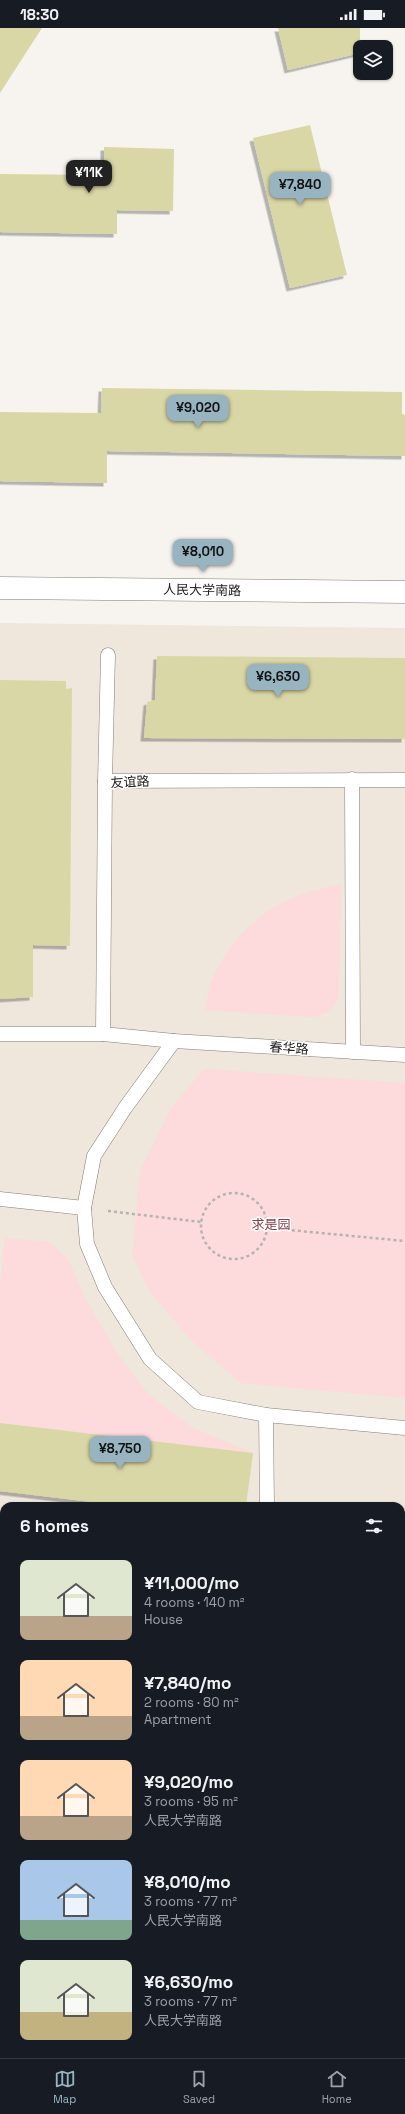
<!DOCTYPE html>
<html lang="en">
<head>
<meta charset="utf-8">
<style>
  :root { --surface:#171b24; --page:#242831; --text:#f1f3f6; --muted:#9ea1a6; --line:#363941; --accent:#97b4c0 }
  body { margin:0; font-family:"Space Grotesk","Noto Sans SC",sans-serif; background:var(--page); color:var(--text); height:100vh; display:flex; flex-direction:column; font-size:15px; white-space:nowrap }
  * { box-sizing:border-box; margin:0 }
  p { font-size:13px; color:var(--muted) }
  .icon { flex:none; width:22px; height:22px; fill:none; stroke:currentColor; stroke-width:2; stroke-linecap:round; stroke-linejoin:round }
  .map { position:relative; flex:1; overflow:hidden }
  .sheet { position:absolute; left:0px; top:1474px; width:405px; height:556px; display:flex; flex-direction:column; background:var(--surface); border-radius:12px 12px 0 0; box-shadow:0 1px 3px #0004 }
  .sheet>* { flex:none }
  .controls { position:absolute; left:353px; top:12px; display:grid; gap:8px }
  .controls a { display:grid; place-items:center; width:40px; height:40px; border-radius:8px; background:var(--surface); box-shadow:0 1px 3px #0004; font-size:20px }
  .price { position:absolute; translate:-50% -34px; padding:0 9px; border-radius:8px; background:var(--accent); color:#111; font-size:13px; line-height:26px; filter:drop-shadow(0 1px 2px #0008) }
  .price::after { content:''; position:absolute; left:50%; top:24px; width:12px; height:9px; margin-left:-6px; background:inherit; clip-path:polygon(0 0,100% 0,50% 100%) }
  .price.active { background:#222; color:#fff }
  ul { padding:0; list-style:none }
  li { display:flex; align-items:center; gap:12px; height:100px; padding:0 20px }
  li span { display:grid; place-items:center; flex:none; width:112px; height:80px; border-radius:8px; color:#555 }
  li>.icon { margin-inline-start:auto }
  span .icon { width:48px; height:48px; fill:#fffc; stroke-width:1 }
  li b { font-size:17px }
  h2 { display:flex; justify-content:space-between; align-items:center; height:48px; padding:0 20px; font-size:17px }
  .status { display:flex; justify-content:space-between; align-items:center; height:28px; padding:0 20px; background:var(--surface); direction:ltr }
  .status svg { height:11px; fill:currentColor }
  .tab-bar { display:flex; justify-content:space-around; align-items:center; height:56px; border-top:1px solid var(--line); background:var(--surface); font-size:11px; color:var(--muted) }
  .tab-bar a { display:grid; justify-items:center; gap:2px }
  .tab-bar .active { color:var(--accent) }
  .map>svg:first-child { display:block }
  .built { fill:#efe6dc; fill-rule:evenodd }
  .green { fill:#fddadc }
  .building { fill:#dad7a6; filter:url(#shadow) }
  .lines { fill:none; stroke-linecap:round; stroke-linejoin:round }
  .lane-casing { stroke:#817e79; stroke-width:15 }
  .street-casing { stroke:#817e79; stroke-width:23 }
  .path { stroke:#b6b3af; stroke-width:2.5; stroke-dasharray:3 3; stroke-linecap:butt }
  .lane { stroke:#fff; stroke-width:14 }
  .street { stroke:#fff; stroke-width:22 }
  .labels { text-anchor:middle; dominant-baseline:central; stroke-width:3; stroke-linejoin:round; paint-order:stroke }
  .street-label { font-size:13px; fill:#22201f; stroke:#fff }
  .park-label { font-size:13px; fill:#823e47; stroke:#fff }
</style>
</head>
<body>
<div class="status"><b>18:30</b><svg viewBox="0 0 49 12"><path d="M0 12V9h3v3zM5 12V6h3v6zM10 12V3h3v9zM15 12V0h3v12zM26 1h20v11H26zM47 4h2v5h-2z"/></svg></div>
<div class="map">
<svg width="405" height="2030" viewBox="0 0 405 2030">
  <defs>
    <filter id="shadow"><feDropShadow dx="-3.5" dy="3.5" stdDeviation="0" flood-color="#0004"/></filter>
  </defs>
  <rect width="100%" height="100%" fill="#f7f4ef"/>
  <path class="built" d="M 0,595 L 405,600 L 405,2030 L 0,2030 ZM 4,1478 L 401,1478 L 401,2026 L 4,2026 Z"/>
  <g class="green">
    <path d="M 341,856 L 339,968 C 335,982 324,988 311,989 L 205,982 C 207,973 208,964 211,955 C 224,920 254,887 288,872 C 305,864 323,860 341,856 Z"/>
    <path d="M 204,1041 L 405,1055 L 405,1370 L 241,1355 L 191,1312 L 150,1264 L 132,1227 L 140,1143 L 171,1080 Z"/>
    <path d="M 5,1210 L 49,1214 L 68,1231 L 85,1270 L 117,1325 L 148,1366 L 193,1400 L 253,1425 L 0,1395 L 0,1256 Z"/>
    <path d="M 401,1917 L 405,1918 L 405,2006 L 401,2005 Z"/>
  </g>
  <g class="building">
    <path d="M 0,0 L 42,0 L 0,65 Z"/>
    <path d="M 278,0 L 360,0 L 360,25 L 288,42 Z"/>
    <path d="M 310,97 L 347,247 L 290,260 L 253,110 Z"/>
    <path d="M 104,119 L 174,121 L 173,183 L 117,182 L 117,206 L 0,204 L 0,146 L 104,147 Z"/>
    <path d="M 102,360 L 402,364 L 402,386 L 405,387 L 405,428 L 107,423 L 107,455 L 0,453 L 0,384 L 101,385 Z"/>
    <path d="M 157,628 L 405,630 L 405,711 L 144,710 L 147,674 L 155,672 Z"/>
    <path d="M 0,652 L 66,653 L 66,661 L 72,660 L 70,918 L 33,917 L 33,969 L 0,971 Z"/>
    <path d="M 0,1395 L 253,1425 L 246,1478 L 126,1478 L 0,1463 Z"/>
  </g>
  <g class="lines">
    <g class="lane-casing">
      <g id="lane">
        <path d="M 352,751 L 353,1024"/>
        <path d="M 105,753 L 108,627"/>
        <path d="M 0,1006 L 103,1006 L 174,1013 L 405,1027"/>
        <path d="M 103,1006 L 105,753 L 405,752"/>
        <path d="M 174,1013 L 125,1080 L 94,1128 L 84,1180 L 87,1216 L 105,1259 L 150,1331 L 198,1374 L 266,1387 L 405,1400"/>
        <path d="M 0,1171 L 84,1180"/>
        <path d="M 266,1387 L 267,1478"/>
        <path d="M 401,1774 L 405,1774"/>
        <path d="M 0,1870 L 4,1867"/>
      </g>
    </g>
    <g class="street-casing">
      <path id="street" d="M 0,560 L 405,564"/>
    </g>
    <g class="path">
      <circle cx="234" cy="1198" r="33"/>
      <path d="M 108,1183 L 201,1194"/>
      <path d="M 268,1200 L 405,1213"/>
      <path d="M 401,2023 L 405,2024"/>
    </g>
    <use href="#lane" class="lane"/>
    <use href="#street" class="street"/>
  </g>
  <g class="labels">
    <g class="street-label">
      <text transform="translate(202 562) rotate(1)">人民大学南路</text>
      <text transform="translate(130 754) rotate(-3)">友谊路</text>
      <text transform="translate(289 1020) rotate(4)">春华路</text>
    </g>
    <g class="park-label">
      <text x="271" y="1196">求是园</text>
    </g>
  </g>
</svg>
<div class="controls">
<a><svg class="icon" aria-label="layers" viewBox="0 0 24 24"><path d="M12 4l9 5-9 5-9-5zM3 14l9 5 9-5"/></svg></a>
</div>
<b class="price active" style="left:89px;top:166px">¥11K</b>
<b class="price" style="left:300px;top:178px">¥7,840</b>
<b class="price" style="left:198px;top:401px">¥9,020</b>
<b class="price" style="left:203px;top:545px">¥8,010</b>
<b class="price" style="left:278px;top:670px">¥6,630</b>
<b class="price" style="left:120px;top:1442px">¥8,750</b>
<section class="sheet">
<h2>6 homes<svg class="icon" aria-label="filters" viewBox="0 0 24 24"><path d="M4 7h16M4 17h16"/><circle cx="9" cy="7" r="2"/><circle cx="15" cy="17" r="2"/></svg></h2>
<ul>
<li><span style="background:linear-gradient(#dfe7d0 70%,#b9a48a 0)"><svg class="icon" aria-label="home" viewBox="0 0 24 24"><path d="M3 11l9-7 9 7M6 9v11h12V9"/></svg></span><div><b>¥11,000/mo</b><p>4 rooms · 140 m²</p><p>House</p></div></li>
<li><span style="background:linear-gradient(#ffd9b3 70%,#b9a48a 0)"><svg class="icon" aria-label="home" viewBox="0 0 24 24"><path d="M3 11l9-7 9 7M6 9v11h12V9"/></svg></span><div><b>¥7,840/mo</b><p>2 rooms · 80 m²</p><p>Apartment</p></div></li>
<li><span style="background:linear-gradient(#ffd9b3 70%,#b9a48a 0)"><svg class="icon" aria-label="home" viewBox="0 0 24 24"><path d="M3 11l9-7 9 7M6 9v11h12V9"/></svg></span><div><b>¥9,020/mo</b><p>3 rooms · 95 m²</p><p>人民大学南路</p></div></li>
<li><span style="background:linear-gradient(#a9c7e8 75%,#7fa58c 0)"><svg class="icon" aria-label="home" viewBox="0 0 24 24"><path d="M3 11l9-7 9 7M6 9v11h12V9"/></svg></span><div><b>¥8,010/mo</b><p>3 rooms · 77 m²</p><p>人民大学南路</p></div></li>
<li><span style="background:linear-gradient(#dfe7d0 65%,#c2b280 0)"><svg class="icon" aria-label="home" viewBox="0 0 24 24"><path d="M3 11l9-7 9 7M6 9v11h12V9"/></svg></span><div><b>¥6,630/mo</b><p>3 rooms · 77 m²</p><p>人民大学南路</p></div></li>
</ul>
</section>
</div>
<nav class="tab-bar">
<a class="active"><svg class="icon" aria-label="map" viewBox="0 0 24 24"><path d="M3 6l6-2 6 2 6-2v14l-6 2-6-2-6 2zM9 4v14M15 6v14"/></svg>Map</a>
<a><svg class="icon" aria-label="saved" viewBox="0 0 24 24"><path d="M7 4h10v16l-5-4-5 4z"/></svg>Saved</a>
<a><svg class="icon" aria-label="home" viewBox="0 0 24 24"><path d="M3 11l9-7 9 7M6 9v11h12V9"/></svg>Home</a>
</nav>
</body>
</html>
